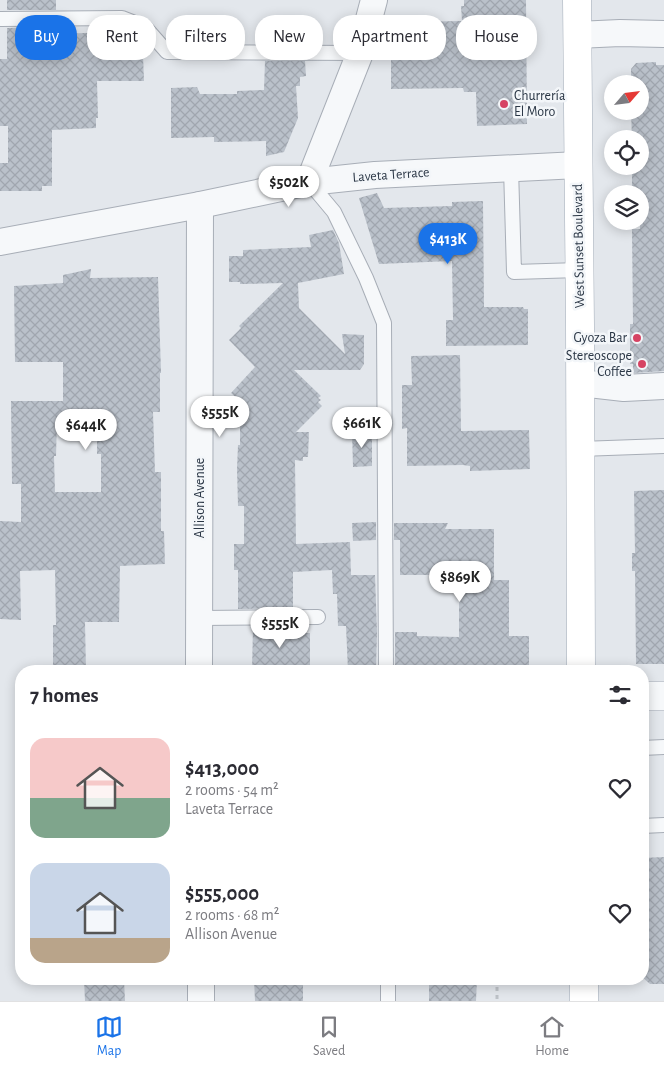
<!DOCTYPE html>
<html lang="en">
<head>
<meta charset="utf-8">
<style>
  :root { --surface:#fff; --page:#f2f2f3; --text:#2b2b33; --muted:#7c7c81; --line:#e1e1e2; --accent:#1a73e8 }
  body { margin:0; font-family:"Alegreya Sans",sans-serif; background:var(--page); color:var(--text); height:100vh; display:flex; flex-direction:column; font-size:19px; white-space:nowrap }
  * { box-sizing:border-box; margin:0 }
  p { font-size:16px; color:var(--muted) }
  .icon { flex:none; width:28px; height:28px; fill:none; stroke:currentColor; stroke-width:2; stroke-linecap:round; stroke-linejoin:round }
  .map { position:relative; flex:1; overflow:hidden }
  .drawer { position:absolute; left:15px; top:665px; width:634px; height:320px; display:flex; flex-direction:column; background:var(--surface); border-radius:20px; box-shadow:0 2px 12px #0003 }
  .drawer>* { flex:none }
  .guide { position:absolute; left:15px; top:15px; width:635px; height:45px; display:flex; gap:10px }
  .needle { width:32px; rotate:62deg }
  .controls { position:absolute; left:604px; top:75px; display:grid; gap:10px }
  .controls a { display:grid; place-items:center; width:45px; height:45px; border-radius:50%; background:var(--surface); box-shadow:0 2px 12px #0003; font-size:25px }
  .price { position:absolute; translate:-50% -42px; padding:0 11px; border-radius:18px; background:#fff; color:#222; font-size:16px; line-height:32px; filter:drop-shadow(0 1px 2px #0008) }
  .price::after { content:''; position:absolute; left:50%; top:30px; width:15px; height:11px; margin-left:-8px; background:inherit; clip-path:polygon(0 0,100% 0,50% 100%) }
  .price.selected { background:var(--accent); color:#fff }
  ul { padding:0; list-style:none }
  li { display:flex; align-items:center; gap:15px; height:125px; padding:0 15px }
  li span { display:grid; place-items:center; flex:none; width:140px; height:100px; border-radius:15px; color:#555 }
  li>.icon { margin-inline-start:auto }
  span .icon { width:60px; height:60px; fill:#fffc; stroke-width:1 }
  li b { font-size:21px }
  h2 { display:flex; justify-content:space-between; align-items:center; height:60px; padding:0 15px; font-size:21px }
  .pill { padding:0 18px; border-radius:20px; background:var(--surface); box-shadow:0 2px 12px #0003; font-size:18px; line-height:45px }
  .pill.selected { background:var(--accent); color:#fff }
  .dock { display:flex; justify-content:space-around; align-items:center; height:70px; border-top:1px solid var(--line); background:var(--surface); font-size:14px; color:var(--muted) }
  .dock a { display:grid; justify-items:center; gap:2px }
  .dock .selected { color:var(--accent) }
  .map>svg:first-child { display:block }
  .building { fill:url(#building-cross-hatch); fill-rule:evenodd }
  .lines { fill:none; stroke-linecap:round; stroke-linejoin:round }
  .service-casing { stroke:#a8aeb7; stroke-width:16 }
  .minor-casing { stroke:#a8aeb7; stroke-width:28 }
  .tertiary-casing { stroke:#a8aeb7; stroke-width:29 }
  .primary-casing { stroke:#a2acb8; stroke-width:29 }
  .path { stroke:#bdc2c7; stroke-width:3; stroke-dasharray:4 4; stroke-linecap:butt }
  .service { stroke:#f6f8fa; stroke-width:14 }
  .minor { stroke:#f6f8fa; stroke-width:26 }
  .tertiary { stroke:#f6f8fa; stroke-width:28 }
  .primary { stroke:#fff; stroke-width:28 }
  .poi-dot { fill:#d64363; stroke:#f3f6f9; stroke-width:2 }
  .labels { text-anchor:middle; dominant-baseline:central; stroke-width:5; stroke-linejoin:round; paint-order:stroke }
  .poi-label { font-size:14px; fill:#2a3645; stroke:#f3f6f9; text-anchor:end }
  .street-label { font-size:14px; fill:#2a3645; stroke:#f3f6f9 }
</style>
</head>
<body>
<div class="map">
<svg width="664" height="1001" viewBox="0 0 664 1001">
  <defs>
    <pattern id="building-cross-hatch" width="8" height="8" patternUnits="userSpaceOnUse" patternTransform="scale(1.25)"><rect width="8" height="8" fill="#bac1ca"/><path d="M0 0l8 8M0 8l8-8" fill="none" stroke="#a0a6af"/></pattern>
  </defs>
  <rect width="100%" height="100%" fill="#e3e7ec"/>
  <g class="building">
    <rect x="7" y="0" width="49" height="10"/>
    <path d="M 464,0 L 526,0 L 527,124 L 477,126 L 476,92 L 464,92 L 463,88 L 391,89 L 391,60 L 402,60 L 402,24 L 407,24 L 407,22 L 462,21 L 461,6 L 464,6 Z"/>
    <path d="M 57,27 L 57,34 L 112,32 L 112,29 L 125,29 L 136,33 L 136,55 L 143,55 L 144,81 L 97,81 L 98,118 L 96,118 L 96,128 L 52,130 L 52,186 L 42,186 L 42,191 L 0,191 L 0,163 L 8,163 L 8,126 L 0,126 L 0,59 L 7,59 L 7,28 Z"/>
    <path d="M 265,61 L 305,61 L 306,76 L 300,77 L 300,86 L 296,86 L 298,118 L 284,152 L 266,156 L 266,141 L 214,142 L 214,137 L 171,138 L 171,88 L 197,87 L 200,94 L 237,94 L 237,91 L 264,90 Z"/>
    <path d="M 656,62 L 656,65 L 664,65 L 664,371 L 633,373 L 633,364 L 630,364 L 630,324 L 633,324 L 632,229 L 640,229 L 640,194 L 632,194 L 632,166 L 640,166 L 640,139 L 632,139 L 631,111 L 640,111 L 640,84 L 631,84 L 631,69 L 636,63 Z"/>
    <path d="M 377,193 L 384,208 L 452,206 L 452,202 L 483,201 L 484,307 L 523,307 L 524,309 L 528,309 L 528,345 L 446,346 L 446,320 L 453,320 L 452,261 L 379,264 L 359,198 Z"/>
    <path d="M 333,230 L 339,243 L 344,274 L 298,283 L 299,308 L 345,354 L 342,334 L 364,335 L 364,364 L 360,370 L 294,370 L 321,396 L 318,398 L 321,400 L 318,402 L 322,406 L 296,432 L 309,432 L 308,457 L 303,457 L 303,461 L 295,460 L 296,544 L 350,542 L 351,575 L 375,575 L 377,632 L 376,671 L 348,671 L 346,626 L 338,626 L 337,594 L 333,594 L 332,570 L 293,572 L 293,608 L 238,609 L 238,570 L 234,570 L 234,544 L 244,544 L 244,506 L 238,506 L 237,469 L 238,445 L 240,445 L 240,413 L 235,407 L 240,401 L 231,393 L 255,367 L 229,340 L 241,328 L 239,326 L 283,283 L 240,284 L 240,282 L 229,282 L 229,256 L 243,256 L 243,250 L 311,247 L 309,235 Z"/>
    <path d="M 91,269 L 90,278 L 158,277 L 161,373 L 160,373 L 160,412 L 153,412 L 155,472 L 161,472 L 161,531 L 164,531 L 165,564 L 120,566 L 119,622 L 85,622 L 86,671 L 53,671 L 53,625 L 56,625 L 55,570 L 20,571 L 21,620 L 0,619 L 0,521 L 21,522 L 21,484 L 12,484 L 11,401 L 63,401 L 63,362 L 15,362 L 14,286 L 63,283 L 63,275 ZM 57,420 L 97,420 L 97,454 L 101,454 L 101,492 L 55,492 L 54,456 L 56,456 Z"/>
    <path d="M 460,355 L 461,431 L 529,430 L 530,469 L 470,471 L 470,466 L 463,465 L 407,466 L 407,428 L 402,429 L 402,385 L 412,385 L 411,356 Z"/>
    <path d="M 352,431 L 372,431 L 372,466 L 353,467 Z"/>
    <path d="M 664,490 L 664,664 L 636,664 L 635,571 L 632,571 L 632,553 L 635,553 L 634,491 Z"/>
    <path d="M 376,522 L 376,540 L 353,541 L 352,523 Z"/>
    <path d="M 394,523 L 448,523 L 445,529 L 494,529 L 494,580 L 509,580 L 509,636 L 529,636 L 529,671 L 395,671 L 395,632 L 417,632 L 417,636 L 459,637 L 459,575 L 400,575 L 400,540 L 394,540 Z"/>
    <path d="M 253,626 L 293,626 L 293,630 L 300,631 L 300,633 L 310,633 L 310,669 L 300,669 L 300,671 L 252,671 Z"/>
    <path d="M 664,857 L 664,984 L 650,984 L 642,977 L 642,858 Z"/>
    <path d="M 84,979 L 124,979 L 125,1001 L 85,1001 Z"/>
    <path d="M 254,979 L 303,979 L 303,1001 L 255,1001 Z"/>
    <path d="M 429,979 L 477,979 L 476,1001 L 429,1001 Z"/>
  </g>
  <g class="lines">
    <g class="service-casing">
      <g id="service">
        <path d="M 0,19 L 122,18 L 145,27 L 167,52 L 360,53"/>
        <path d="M 511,168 L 514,272 L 579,270"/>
        <path d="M 309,182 L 334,212 L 366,278 L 384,323 L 386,671"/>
        <path d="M 580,449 L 664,446"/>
        <path d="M 200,618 L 318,617"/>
        <path d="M 642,748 L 664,747"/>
        <path d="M 642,826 L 664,825"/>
        <path d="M 388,979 L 388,1001"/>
      </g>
    </g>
    <g class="minor-casing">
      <g id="minor">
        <path d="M 577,35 L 620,33 L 664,34"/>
        <path d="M 309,182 L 360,53 L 374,0"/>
        <path d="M 0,242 L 200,205 L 309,182 L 375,175 L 578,165"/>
        <path d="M 580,383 L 624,388 L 664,386"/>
        <path d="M 199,671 L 200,205"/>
        <path d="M 201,979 L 201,1001"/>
      </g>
    </g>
    <g class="tertiary-casing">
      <path id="tertiary" d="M 642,696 L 664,696"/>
    </g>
    <g class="primary-casing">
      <g id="primary">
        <path d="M 577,0 L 580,326 L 581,671"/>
        <path d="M 584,979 L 584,1001"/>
      </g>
    </g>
    <path class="path" d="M 497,979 L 497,1001"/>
    <use href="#service" class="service"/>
    <use href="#minor" class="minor"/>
    <use href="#tertiary" class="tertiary"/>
    <use href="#primary" class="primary"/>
  </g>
  <g class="poi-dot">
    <circle cx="504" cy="104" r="5"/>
    <circle cx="637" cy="338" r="5"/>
    <circle cx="642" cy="364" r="5"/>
  </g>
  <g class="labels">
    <g class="poi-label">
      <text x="514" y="96" text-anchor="start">Churrería<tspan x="514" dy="16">El Moro</tspan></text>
      <text x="627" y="338">Gyoza Bar</text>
      <text x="632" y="356">Stereoscope<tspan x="632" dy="16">Coffee</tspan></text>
    </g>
    <g class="street-label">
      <text transform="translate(391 175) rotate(-4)">Laveta Terrace</text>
      <text transform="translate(579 246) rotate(-91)">West Sunset Boulevard</text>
      <text transform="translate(200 498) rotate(-90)">Allison Avenue</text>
    </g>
  </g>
</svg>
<div class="controls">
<a><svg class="needle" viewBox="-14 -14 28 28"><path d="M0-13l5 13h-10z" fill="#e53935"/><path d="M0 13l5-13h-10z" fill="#7c7c81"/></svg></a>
<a><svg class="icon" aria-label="locate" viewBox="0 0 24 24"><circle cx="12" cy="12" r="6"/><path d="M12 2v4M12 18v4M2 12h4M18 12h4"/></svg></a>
<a><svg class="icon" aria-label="layers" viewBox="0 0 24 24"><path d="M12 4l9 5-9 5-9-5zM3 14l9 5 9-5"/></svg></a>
</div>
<b class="price" style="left:289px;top:208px">$502K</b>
<b class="price selected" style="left:448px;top:265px">$413K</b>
<b class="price" style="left:220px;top:438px">$555K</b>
<b class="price" style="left:362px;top:449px">$661K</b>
<b class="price" style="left:86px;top:451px">$644K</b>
<b class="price" style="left:460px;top:603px">$869K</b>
<b class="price" style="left:280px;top:649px">$555K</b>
<div class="guide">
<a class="pill selected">Buy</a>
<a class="pill">Rent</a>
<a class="pill">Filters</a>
<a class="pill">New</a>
<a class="pill">Apartment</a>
<a class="pill">House</a>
</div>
<section class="drawer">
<h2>7 homes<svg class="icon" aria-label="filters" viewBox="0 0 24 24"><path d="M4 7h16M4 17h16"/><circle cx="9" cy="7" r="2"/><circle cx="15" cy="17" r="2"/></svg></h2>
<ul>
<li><span style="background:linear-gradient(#f6c9c9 60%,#7fa58c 0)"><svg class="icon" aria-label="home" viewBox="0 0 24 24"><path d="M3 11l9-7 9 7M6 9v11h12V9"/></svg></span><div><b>$413,000</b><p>2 rooms · 54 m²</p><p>Laveta Terrace</p></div><svg class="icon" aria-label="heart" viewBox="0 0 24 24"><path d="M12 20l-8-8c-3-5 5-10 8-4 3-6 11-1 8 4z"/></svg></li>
<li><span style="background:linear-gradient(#c9d6e8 75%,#b9a48a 0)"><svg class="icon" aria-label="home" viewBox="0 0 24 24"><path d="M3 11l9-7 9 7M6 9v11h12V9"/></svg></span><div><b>$555,000</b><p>2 rooms · 68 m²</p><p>Allison Avenue</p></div><svg class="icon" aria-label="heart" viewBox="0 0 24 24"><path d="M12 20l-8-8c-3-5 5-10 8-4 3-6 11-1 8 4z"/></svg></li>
</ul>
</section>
</div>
<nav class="dock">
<a class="selected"><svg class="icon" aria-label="map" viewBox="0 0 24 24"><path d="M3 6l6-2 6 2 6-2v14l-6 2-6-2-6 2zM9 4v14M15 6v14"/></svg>Map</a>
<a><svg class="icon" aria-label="saved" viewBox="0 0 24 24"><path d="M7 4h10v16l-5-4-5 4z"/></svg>Saved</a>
<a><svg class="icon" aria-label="home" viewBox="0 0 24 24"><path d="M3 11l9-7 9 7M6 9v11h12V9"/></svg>Home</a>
</nav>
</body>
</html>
